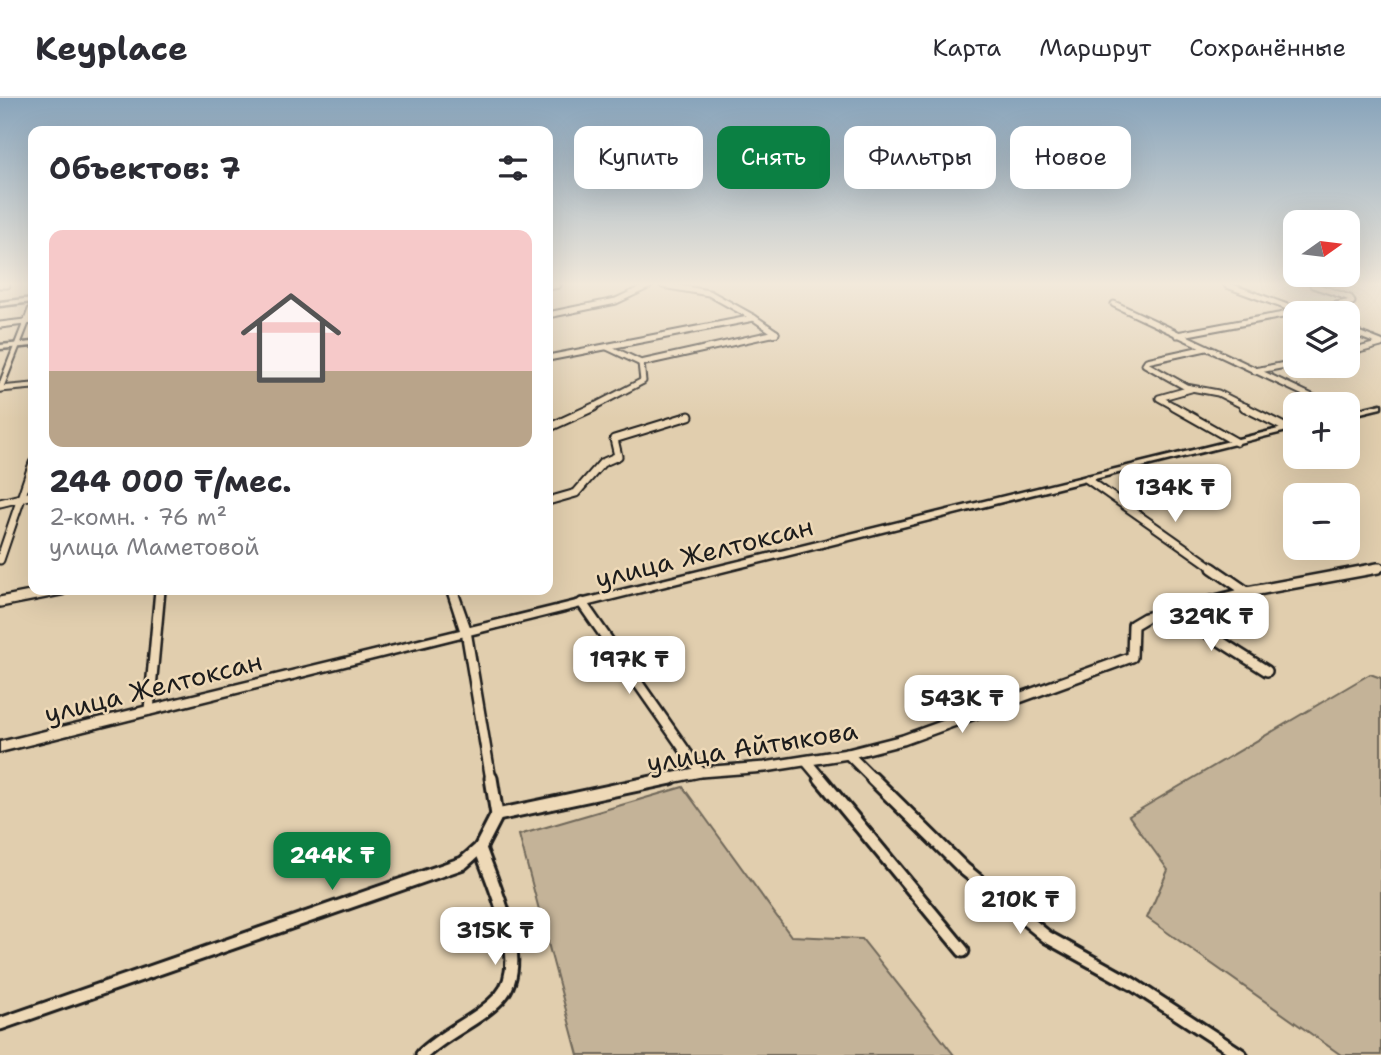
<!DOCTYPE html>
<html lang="ru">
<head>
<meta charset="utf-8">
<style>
  :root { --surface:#fff; --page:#f2f2f3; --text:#2b2b33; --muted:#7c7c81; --line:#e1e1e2; --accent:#0b8043 }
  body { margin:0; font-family:"Shantell Sans",sans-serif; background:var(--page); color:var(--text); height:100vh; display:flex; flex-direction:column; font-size:26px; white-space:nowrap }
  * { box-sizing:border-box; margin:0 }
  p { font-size:23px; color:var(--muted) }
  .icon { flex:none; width:38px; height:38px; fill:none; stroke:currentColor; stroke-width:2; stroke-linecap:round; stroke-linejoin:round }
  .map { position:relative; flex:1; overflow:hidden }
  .details { position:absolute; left:28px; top:28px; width:525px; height:469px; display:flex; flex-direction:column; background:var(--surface); border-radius:14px; box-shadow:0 7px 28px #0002 }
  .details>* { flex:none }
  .banner { position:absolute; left:574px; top:28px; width:665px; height:63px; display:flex; gap:14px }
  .needle { width:46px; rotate:76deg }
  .tools { position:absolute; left:1283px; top:112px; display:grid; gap:14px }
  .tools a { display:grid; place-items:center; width:77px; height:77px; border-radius:14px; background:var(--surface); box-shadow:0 7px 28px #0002; font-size:35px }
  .price { position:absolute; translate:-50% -60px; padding:0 16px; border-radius:14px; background:#fff; color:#222; font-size:23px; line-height:46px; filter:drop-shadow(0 2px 4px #0008) }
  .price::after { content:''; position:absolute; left:50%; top:42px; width:21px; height:16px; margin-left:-10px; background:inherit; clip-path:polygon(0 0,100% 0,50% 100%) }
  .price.on { background:var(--accent); color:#fff }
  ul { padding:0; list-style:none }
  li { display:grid; align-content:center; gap:14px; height:371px; padding:0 21px }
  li+li { border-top:2px solid var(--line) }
  li span { display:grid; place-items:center; height:217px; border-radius:14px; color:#555 }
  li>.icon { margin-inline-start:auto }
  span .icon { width:126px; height:126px; fill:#fffc; stroke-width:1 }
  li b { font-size:30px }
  h2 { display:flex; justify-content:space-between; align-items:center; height:84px; padding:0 21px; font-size:30px }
  .pill { padding:0 24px; border-radius:14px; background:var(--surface); box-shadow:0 7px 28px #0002; font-size:24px; line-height:63px }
  .pill.on { background:var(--accent); color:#fff }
  header { display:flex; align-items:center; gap:42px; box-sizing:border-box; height:98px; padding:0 35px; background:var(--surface); border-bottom:2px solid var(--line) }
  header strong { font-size:33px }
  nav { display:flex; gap:38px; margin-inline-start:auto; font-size:24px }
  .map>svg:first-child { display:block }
  .green { fill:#c4b398; stroke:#70685a; stroke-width:2 }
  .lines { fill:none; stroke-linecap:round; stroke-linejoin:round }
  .minor-far3-casing { stroke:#1c1c1c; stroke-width:9 }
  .minor-far2-casing { stroke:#1c1c1c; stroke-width:11 }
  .minor-far1-casing { stroke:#1c1c1c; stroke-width:14 }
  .minor-casing { stroke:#1c1c1c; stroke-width:17 }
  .tertiary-casing { stroke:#1c1c1c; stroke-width:5 }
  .minor-far3 { stroke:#eed9b7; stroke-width:5 }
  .minor-far2 { stroke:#eed9b7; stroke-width:7 }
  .minor-far1 { stroke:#eed9b7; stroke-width:9 }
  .minor { stroke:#eed9b7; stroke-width:11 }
  .tertiary { fill:#eed9b7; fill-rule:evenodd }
  .labels { text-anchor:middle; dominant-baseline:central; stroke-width:5; stroke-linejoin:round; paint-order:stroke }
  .street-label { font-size:26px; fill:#1c1c1c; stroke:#eed9b7 }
</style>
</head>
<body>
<header>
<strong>Keyplace</strong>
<nav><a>Карта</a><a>Маршрут</a><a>Сохранённые</a></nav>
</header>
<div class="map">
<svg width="1381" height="957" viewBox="0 0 1381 957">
  <rect width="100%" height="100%" fill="#e1ceae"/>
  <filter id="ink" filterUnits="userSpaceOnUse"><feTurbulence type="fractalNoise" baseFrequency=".0143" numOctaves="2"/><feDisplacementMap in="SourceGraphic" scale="14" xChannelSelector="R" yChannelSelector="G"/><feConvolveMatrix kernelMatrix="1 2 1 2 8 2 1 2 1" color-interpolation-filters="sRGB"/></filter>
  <g filter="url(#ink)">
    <g class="green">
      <path d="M 1370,576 L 1381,580 L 1381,957 L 1341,957 L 1147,820 L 1168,772 L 1129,718 Z"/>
      <path d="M 683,689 L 791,838 L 862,841 L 954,957 L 578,957 L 519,737 Z"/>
    </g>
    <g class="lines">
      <g class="minor-far3-casing">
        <g id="minor-far3">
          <path d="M 0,187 L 7,187"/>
          <path d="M 663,187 L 709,195 L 754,220"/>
          <path d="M 1227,187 L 1301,214"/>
          <path d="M 548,189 L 558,187"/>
          <path d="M 1114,206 L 1327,306"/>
          <path d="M 548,217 L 616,203 L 650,187"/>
          <path d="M 0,227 L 33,223"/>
          <path d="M 1348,232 L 1381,245"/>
          <path d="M 1177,237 L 1352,204 L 1350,200 L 1313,187"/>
          <path d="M 607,249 L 641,265"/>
          <path d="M 1206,250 L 1147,263 L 1145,266 L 1186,289 L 1218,295 L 1248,310"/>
          <path d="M 1348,255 L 1381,246"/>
          <path d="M 548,260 L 754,220 L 776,235"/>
          <path d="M 1255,273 L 1295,265"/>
          <path d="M 0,291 L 33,207"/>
          <path d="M 0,291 L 33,288"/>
          <path d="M 591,310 L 643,283 L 641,265 L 776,235"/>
          <path d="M 1177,310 L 1159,300 L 1191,291"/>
        </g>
      </g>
      <g class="minor-far2-casing">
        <g id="minor-far2">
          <path d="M 1174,309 L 1236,344"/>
          <path d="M 1244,309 L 1288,331"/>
          <path d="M 548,330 L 594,309"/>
          <path d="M 1087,381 L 1215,471"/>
          <path d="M 548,403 L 576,395 L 602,365 L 618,358 L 614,341 L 689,318"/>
          <path d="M 0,405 L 33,397"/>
          <path d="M 0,462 L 33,365"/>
          <path d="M 1369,471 L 1381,469"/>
        </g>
      </g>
      <g class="minor-far1-casing">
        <g id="minor-far1">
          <path d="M 1212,470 L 1247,494"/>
          <path d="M 0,504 L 61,492"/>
          <path d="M 582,505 L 700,674"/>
          <path d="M 1171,512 L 1267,573"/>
          <path d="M 466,533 L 491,682"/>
          <path d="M 149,612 L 160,492"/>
          <path d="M 848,656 L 874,682"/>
          <path d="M 806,663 L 822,682"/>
          <path d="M 662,682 L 700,674 L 765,669 L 848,656 L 903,642 L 1132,559 L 1133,527 L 1145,520 L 1247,494 L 1378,470"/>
        </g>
      </g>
      <g class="minor-casing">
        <g id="minor">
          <path d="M 820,680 L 963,853"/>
          <path d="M 872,680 L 964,771 L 1047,839 L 1132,886 L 1241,957"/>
          <path d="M 497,717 L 671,680"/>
          <path d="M 0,926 L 463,765 L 480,750 L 497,717 L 491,680"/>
          <path d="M 422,957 C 445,934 478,923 500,899 C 531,865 493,787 480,750"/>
        </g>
      </g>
      <g class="tertiary-casing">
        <g id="tertiary">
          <path d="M 33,200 L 33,204 L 0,208 L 0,204 Z"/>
          <path d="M 33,244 L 33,248 L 0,251 L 0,247 Z"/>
          <path d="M 1381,306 L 1381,310 L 1348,318 L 1348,314 Z"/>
          <path d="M 1295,327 L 1295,331 L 0,654 L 0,644 L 460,532 L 447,492 L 457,492 L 470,529 Z"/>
        </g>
      </g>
      <use href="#minor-far3" class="minor-far3"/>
      <use href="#minor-far2" class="minor-far2"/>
      <use href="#minor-far1" class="minor-far1"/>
      <use href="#minor" class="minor"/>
      <use href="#tertiary" class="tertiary"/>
    </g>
  </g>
  <linearGradient id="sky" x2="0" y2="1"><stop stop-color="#88a4bb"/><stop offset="0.58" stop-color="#f2e9db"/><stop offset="1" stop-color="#f2e9db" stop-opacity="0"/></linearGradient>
  <rect width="1381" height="321" fill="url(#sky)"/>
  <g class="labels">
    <g class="street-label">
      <text transform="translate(704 454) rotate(-14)">улица Желтоксан</text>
      <text transform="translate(153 589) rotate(-14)">улица Желтоксан</text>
      <text transform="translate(752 648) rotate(-9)">улица Айтыкова</text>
    </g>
  </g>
</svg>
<div class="tools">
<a><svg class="needle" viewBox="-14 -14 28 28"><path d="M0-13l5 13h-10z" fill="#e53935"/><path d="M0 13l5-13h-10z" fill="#7c7c81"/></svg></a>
<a><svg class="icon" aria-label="layers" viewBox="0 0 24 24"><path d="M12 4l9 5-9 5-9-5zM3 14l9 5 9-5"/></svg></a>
<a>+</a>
<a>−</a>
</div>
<b class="price" style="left:1175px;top:426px">134K ₸</b>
<b class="price" style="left:1211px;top:555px">329K ₸</b>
<b class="price" style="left:629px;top:598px">197K ₸</b>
<b class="price" style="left:962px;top:637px">543K ₸</b>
<b class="price on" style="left:332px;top:794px">244K ₸</b>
<b class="price" style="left:1020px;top:838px">210K ₸</b>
<b class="price" style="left:495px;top:869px">315K ₸</b>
<div class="banner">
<a class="pill">Купить</a>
<a class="pill on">Снять</a>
<a class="pill">Фильтры</a>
<a class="pill">Новое</a>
</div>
<section class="details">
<h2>Объектов: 7<svg class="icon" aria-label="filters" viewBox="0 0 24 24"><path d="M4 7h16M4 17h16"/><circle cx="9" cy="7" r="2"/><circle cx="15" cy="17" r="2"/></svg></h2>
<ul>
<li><span style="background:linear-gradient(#f6c9c9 65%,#b9a48a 0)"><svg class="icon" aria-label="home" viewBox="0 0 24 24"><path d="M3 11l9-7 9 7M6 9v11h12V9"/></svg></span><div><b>244 000 ₸/мес.</b><p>2-комн. · 76 m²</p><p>улица Маметовой</p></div></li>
</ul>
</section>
</div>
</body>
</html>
